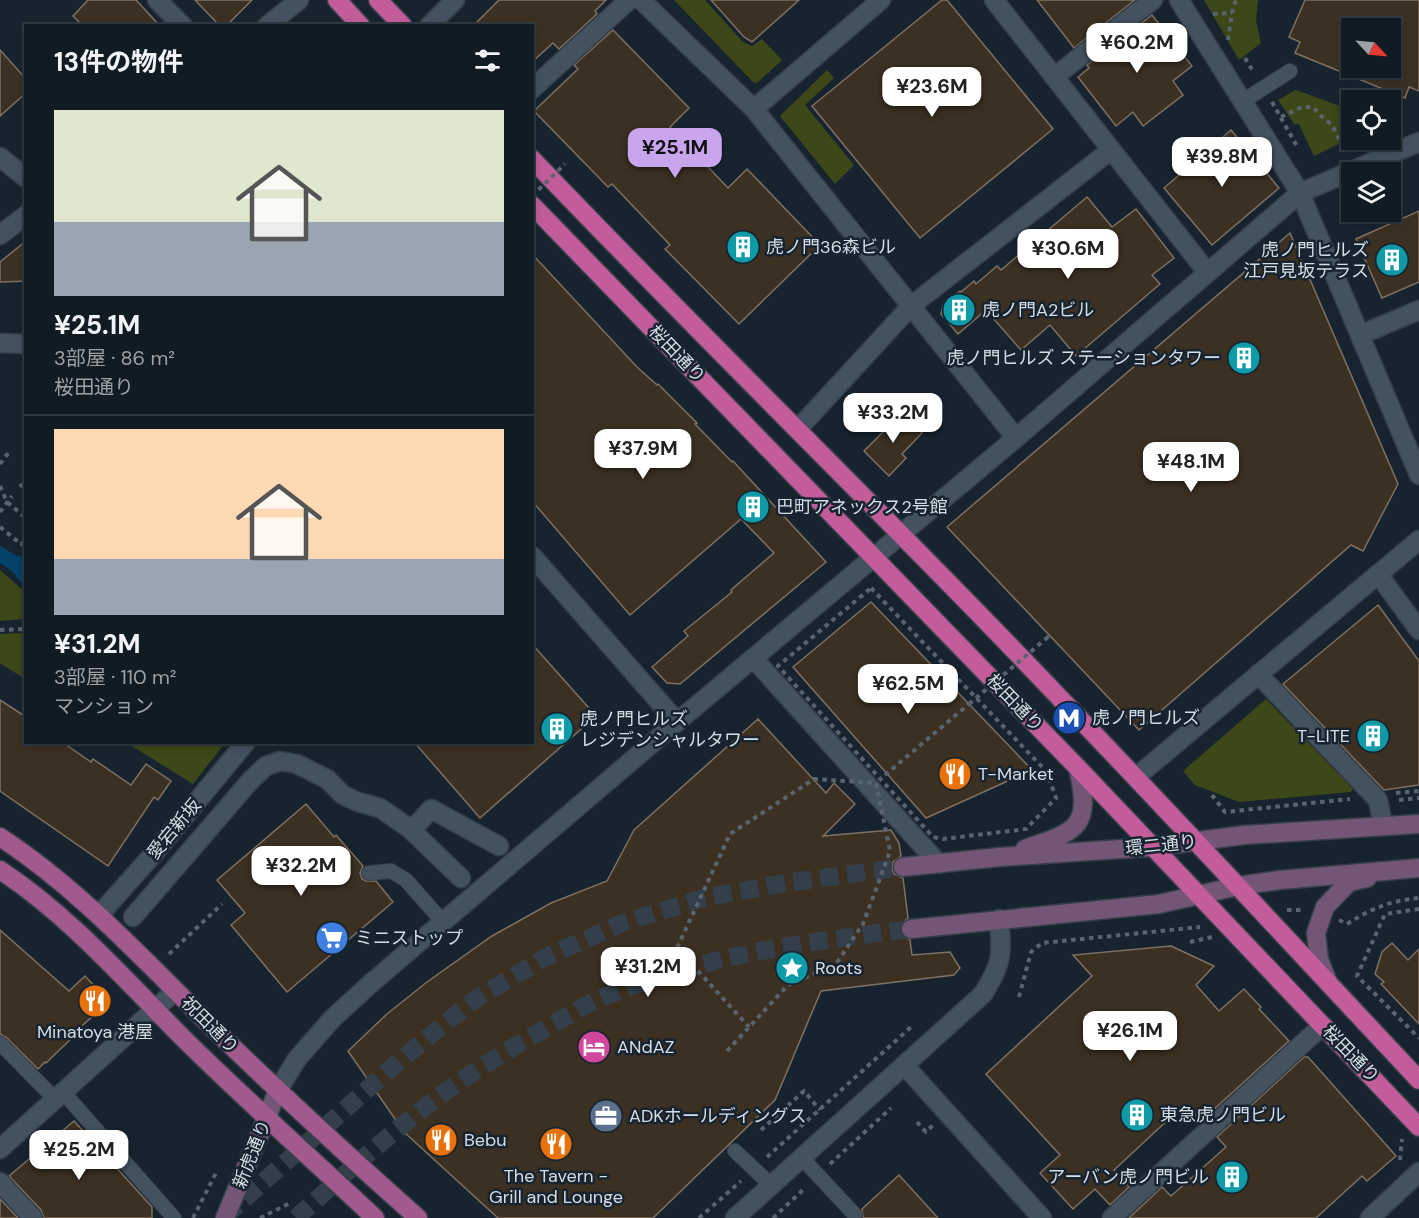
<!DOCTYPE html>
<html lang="ja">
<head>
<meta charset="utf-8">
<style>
  :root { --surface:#111b24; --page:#1a242c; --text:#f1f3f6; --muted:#9ca1a6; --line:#303941; --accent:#c9a5ee }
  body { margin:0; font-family:"DM Sans","Noto Sans JP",sans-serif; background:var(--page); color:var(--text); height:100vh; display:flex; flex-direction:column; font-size:22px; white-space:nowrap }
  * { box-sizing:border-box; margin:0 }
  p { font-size:20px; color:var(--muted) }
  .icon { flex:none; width:33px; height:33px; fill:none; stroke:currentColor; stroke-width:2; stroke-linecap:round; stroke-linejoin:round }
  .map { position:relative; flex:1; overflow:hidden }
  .panel { position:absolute; left:24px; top:24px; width:510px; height:720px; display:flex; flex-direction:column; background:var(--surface); border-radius:0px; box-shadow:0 3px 9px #0003,0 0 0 2px var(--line) }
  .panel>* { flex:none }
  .needle { width:39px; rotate:116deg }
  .buttons { position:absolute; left:1341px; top:18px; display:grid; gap:12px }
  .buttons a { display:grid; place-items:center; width:60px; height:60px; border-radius:0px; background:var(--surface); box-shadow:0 3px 9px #0003,0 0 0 2px var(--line); font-size:30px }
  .price { position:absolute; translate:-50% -51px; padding:0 14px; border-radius:12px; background:#fff; color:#222; font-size:20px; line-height:39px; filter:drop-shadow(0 2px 3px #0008) }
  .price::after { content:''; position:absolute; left:50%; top:36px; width:18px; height:14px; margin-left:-9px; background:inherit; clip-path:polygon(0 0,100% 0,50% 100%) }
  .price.active { background:var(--accent); color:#111 }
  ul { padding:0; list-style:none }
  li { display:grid; align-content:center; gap:12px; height:318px; padding:0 30px }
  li+li { border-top:2px solid var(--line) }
  li span { display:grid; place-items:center; height:186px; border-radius:0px; color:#555 }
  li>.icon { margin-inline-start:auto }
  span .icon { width:108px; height:108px; fill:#fffc; stroke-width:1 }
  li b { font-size:26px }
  h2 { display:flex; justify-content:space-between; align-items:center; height:72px; padding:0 30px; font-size:26px }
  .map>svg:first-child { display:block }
  .green { fill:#3c4818 }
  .water { fill:#034269 }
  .building { fill:#3c3022; stroke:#7f7062; stroke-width:1.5; fill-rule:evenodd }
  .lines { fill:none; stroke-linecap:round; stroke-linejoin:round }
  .secondary-tunnel { stroke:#33404b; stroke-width:18; stroke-dasharray:18 9; stroke-linecap:butt }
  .service-casing { stroke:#353f49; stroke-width:16 }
  .pedestrian-casing { stroke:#353f49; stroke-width:21 }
  .minor-casing { stroke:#353f49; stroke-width:21 }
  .tertiary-casing { stroke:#353f49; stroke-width:21 }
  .secondary-casing { stroke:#353f49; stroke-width:21 }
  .primary-casing { stroke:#353f49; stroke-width:21 }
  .trunk-casing { stroke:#353f49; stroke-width:21 }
  .path { stroke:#59646f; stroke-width:4; stroke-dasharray:4.5 4.5; stroke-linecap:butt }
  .service { stroke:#445260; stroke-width:14 }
  .pedestrian { stroke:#445260; stroke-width:18 }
  .minor { stroke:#445260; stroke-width:18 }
  .tertiary { stroke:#445260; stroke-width:18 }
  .secondary { stroke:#735676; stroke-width:18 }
  .primary { stroke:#a25a8c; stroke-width:18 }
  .trunk { stroke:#c25d9a; stroke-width:18 }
  .path-bridge { stroke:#59646f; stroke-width:4; stroke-dasharray:4.5 4.5; stroke-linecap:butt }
  .labels { text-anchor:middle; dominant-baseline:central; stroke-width:5; stroke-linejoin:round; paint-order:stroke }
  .poi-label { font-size:18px; fill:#d4dce5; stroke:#172430; text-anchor:start }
  .street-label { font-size:18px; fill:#d4dce5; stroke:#172430 }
</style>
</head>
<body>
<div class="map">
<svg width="1419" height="1218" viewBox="0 0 1419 1218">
  <rect width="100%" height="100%" fill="#172430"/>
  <g class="green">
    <path d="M 674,0 L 705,0 L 743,42 L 752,46 L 762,39 L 782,60 L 757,83 L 753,82 Z"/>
    <path d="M 1204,0 L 1258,0 L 1256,21 L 1261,43 L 1239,60 Z"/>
    <path d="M 827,70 L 834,78 L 805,105 L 854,165 L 835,184 L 780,116 Z"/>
    <path d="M 1296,90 L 1351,110 L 1351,138 L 1314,156 L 1299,124 L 1294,124 L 1278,100 Z"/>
    <path d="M 0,570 L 25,592 L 25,619 L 0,621 Z"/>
    <path d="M 25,633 L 26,633 L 25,679 L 0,663 L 0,634 Z"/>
    <path d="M 1266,699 L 1353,789 L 1351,792 L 1239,802 L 1195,785 L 1183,771 Z"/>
    <path d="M 127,743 L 225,743 L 193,784 Z"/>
  </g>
  <path class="water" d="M 0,546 L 17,556 L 25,557 L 25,587 L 12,571 L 0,563 Z"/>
  <g class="building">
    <path d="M 88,0 L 136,0 L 160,26 L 83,26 L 73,16 Z"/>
    <path d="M 195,0 L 252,0 L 226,26 L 220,26 Z"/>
    <path d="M 499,0 L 606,0 L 595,11 L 597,14 L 559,49 L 553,43 L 532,62 L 532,26 L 473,26 Z"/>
    <path d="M 711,0 L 799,0 L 752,42 L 744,37 Z"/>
    <path d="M 942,0 L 947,0 L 1053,129 L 920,238 L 812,106 Z"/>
    <path d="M 1037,0 L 1135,0 L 1074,48 Z"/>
    <path d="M 1305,0 L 1419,0 L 1419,91 L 1409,87 L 1405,98 L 1295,53 L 1300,42 L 1289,37 ZM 1352,28 L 1390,28 L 1390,68 L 1352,68 Z"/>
    <path d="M 1152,15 L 1192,66 L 1173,81 L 1183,95 L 1143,126 L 1133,112 L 1116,126 L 1078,77 L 1089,68 L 1087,65 Z"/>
    <path d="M 613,30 L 689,108 L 670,127 L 728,188 L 747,169 L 820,245 L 739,324 L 665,249 L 670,245 L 612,184 L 608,187 L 534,111 L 578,69 L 574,65 Z"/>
    <path d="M 0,50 L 26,79 L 26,93 L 0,116 Z"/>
    <path d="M 1231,130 L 1279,188 L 1212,245 L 1164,188 Z"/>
    <path d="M 1087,197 L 1112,227 L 1136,209 L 1174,258 L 1152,275 L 1160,284 L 1076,356 L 1050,325 L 1021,350 L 986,310 L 958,334 L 941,314 L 943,305 L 960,291 L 961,292 L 974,281 L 976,284 L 997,266 L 1001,270 Z"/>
    <path d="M 1419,211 L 1419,282 L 1382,298 L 1356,239 Z"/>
    <path d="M 1290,233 L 1398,484 L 1363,551 L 1351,545 L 1139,730 L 947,527 Z"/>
    <path d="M 26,241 L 26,281 L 0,282 L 0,262 Z"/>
    <path d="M 532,254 L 637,367 L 657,385 L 658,384 L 697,423 L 695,424 L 732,462 L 733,461 L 826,562 L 680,684 L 667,683 L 652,667 L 688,636 L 684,631 L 732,592 L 731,590 L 774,553 L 741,519 L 630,615 L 532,501 Z"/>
    <path d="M 902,413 L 922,433 L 902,454 L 906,458 L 889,476 L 864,451 Z"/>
    <path d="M 871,602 L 1016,753 L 1032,770 L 926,818 L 793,667 Z"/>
    <path d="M 1378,605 L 1419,661 L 1419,785 L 1384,790 L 1283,684 Z"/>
    <path d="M 532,644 L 596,716 L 480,818 L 414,742 L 532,742 Z"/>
    <path d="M 0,700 L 26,717 L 26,742 L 62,742 L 91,762 L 93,759 L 131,785 L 146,764 L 171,781 L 158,800 L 154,797 L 108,866 L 0,791 Z"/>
    <path d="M 758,719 L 826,793 L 834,783 L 855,804 L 823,836 L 891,830 L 899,843 L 901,856 L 893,862 L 892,869 L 894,874 L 903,878 L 908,918 L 901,925 L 902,935 L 910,940 L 912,955 L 950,952 L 960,968 L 954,975 L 821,991 L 775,1100 L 653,1218 L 498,1218 L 404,1132 L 348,1051 L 387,1014 L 427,982 L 492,936 L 551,903 L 607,881 L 634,830 Z"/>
    <path d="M 306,804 L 334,837 L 336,835 L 363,866 L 360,873 L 362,879 L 366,881 L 376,881 L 393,902 L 287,992 L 231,925 L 245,913 L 217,880 Z"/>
    <path d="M 0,930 L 69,991 L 85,976 L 102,994 L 100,1010 L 77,1030 L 78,1032 L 46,1063 L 45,1062 L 38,1069 L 6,1037 L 0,1034 Z"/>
    <path d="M 1392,943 L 1408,960 L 1419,949 L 1419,1024 L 1381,984 L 1384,982 L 1375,974 L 1382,952 Z"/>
    <path d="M 1171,946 L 1214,966 L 1196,985 L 1219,1011 L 1244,989 L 1261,1007 L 1259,1009 L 1289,1041 L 1201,1121 L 1185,1104 L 1114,1170 L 1129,1187 L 1110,1205 L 1095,1189 L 1073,1209 L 1040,1173 L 1060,1155 L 986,1074 L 1092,976 L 1073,955 Z"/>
    <path d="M 1304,1057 L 1308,1057 L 1396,1156 L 1367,1181 L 1362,1176 L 1316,1218 L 1129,1218 L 1162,1187 L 1171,1196 L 1226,1147 L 1217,1137 Z"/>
    <path d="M 74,1121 L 152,1207 L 152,1218 L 44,1218 L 41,1210 L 9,1176 Z"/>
    <path d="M 899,1175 L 938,1218 L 863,1218 L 862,1209 Z"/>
    <path d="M 0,1199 L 18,1218 L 0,1218 Z"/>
  </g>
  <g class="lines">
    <g class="secondary-tunnel">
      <path d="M 224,1217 L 398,1062 L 474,1000 L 546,957 L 622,923 L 704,898 L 786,883 L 903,867"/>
      <path d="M 296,1218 C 344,1175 393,1130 445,1092 C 477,1069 511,1048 545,1029 C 563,1019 582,1006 601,998 C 700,956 805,942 911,929"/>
    </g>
    <g class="service-casing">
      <g id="service">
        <path d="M 1243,101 L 1290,71"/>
        <path d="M 369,873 L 391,871 L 406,880 L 443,922"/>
        <path d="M 0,1043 L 55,1099"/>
        <path d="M 63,1092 L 174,1218"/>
        <path d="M 735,1151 L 771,1185"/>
        <path d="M 802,1158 L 855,1215"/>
      </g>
    </g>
    <g class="pedestrian-casing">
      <g id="pedestrian">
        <path d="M 412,830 L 431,809 L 499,846"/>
        <path d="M 133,917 L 251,780 L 266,766 L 280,761 L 297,764 L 327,779 L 343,795 L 358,802 L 380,808 L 409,828 L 461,878"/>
      </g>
    </g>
    <g class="minor-casing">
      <g id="minor">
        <path d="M 157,0 L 183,26"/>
        <path d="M 267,26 L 299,0"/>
        <path d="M 1054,77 L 1153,0"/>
        <path d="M 532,89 L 629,0"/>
        <path d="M 0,157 L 26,178"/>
        <path d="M 0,235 L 26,215"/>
        <path d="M 1360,335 L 1419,310"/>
        <path d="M 0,343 L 26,344"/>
        <path d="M 532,556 L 677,722"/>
        <path d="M 1378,574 L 1419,630"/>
        <path d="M 1258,674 L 1378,800 L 1383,826"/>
        <path d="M 100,914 L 156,851 L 246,742"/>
        <path d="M 904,1065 L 1042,1218"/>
        <path d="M 0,1182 L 33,1218"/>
        <path d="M 1112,1218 L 1323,1025"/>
      </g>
    </g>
    <g class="tertiary-casing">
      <g id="tertiary">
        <path d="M 641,0 L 754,109 L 1016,438"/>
        <path d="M 994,0 L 1207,272"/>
        <path d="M 1179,0 L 1300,193 L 1419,475"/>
        <path d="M 429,26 L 455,0"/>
        <path d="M 754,109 L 881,0"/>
        <path d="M 798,429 L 911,306 L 1111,150"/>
        <path d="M 753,658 L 939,864"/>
        <path d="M 1136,777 L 1419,540"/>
        <path d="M 278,1090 L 297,1059 L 332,1019 L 369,985 L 677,722 L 1016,438 L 1300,193 L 1419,142"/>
        <path d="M 0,1149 L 175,991"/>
        <path d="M 735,1218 L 983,994 C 1003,962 1002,955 999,919"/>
        <path d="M 1370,1218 L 1419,1172"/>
      </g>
    </g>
    <g class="secondary-casing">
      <g id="secondary">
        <path d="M 1025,849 C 1077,831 1092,828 1078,768"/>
        <path d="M 903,867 L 1000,857 L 1152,847 L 1244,835 L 1419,824"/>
        <path d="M 911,929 L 1159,904 L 1238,886 L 1280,880 L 1419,868"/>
        <path d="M 1328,982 L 1319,960 L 1316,933 L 1325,907 L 1349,882 L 1367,878"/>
        <path d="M 225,1218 L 278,1090"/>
      </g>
    </g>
    <g class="primary-casing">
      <g id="primary">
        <path d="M 0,837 C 78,888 141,957 207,1022 C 275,1089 346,1154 418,1218"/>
        <path d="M 0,870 C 70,916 126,981 185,1040 C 247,1101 312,1159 375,1218"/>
      </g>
    </g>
    <g class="trunk-casing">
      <g id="trunk">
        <path d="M 337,0 L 361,26"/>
        <path d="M 378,0 L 403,26"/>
        <path d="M 532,159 C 678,312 830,461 978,613 C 1127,766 1272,923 1419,1080"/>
        <path d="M 532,205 L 1078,768 L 1419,1127"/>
      </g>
    </g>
    <g class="path">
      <path d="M 1213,14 L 1232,13"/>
      <path d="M 1228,40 L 1232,13 L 1236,0"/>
      <path d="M 1245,58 L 1254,73"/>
      <path d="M 1272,102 L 1298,148"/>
      <path d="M 1281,117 L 1302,107 L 1313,107 L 1321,116 L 1332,125 L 1345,151"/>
      <path d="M 0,464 L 9,452"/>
      <path d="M 0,486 L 7,502 L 26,518"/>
      <path d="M 20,487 L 26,480"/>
      <path d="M 0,512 L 12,496"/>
      <path d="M 0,527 L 21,544 L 26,540"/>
      <path d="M 871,588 L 1047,772 L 1056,798 L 1026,829 L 943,839 L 933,837 L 778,666 Z"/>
      <path d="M 0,630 L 26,629"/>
      <path d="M 1048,637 L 1049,636"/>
      <path d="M 885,775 L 969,704"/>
      <path d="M 1396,793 L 1419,791"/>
      <path d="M 1212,795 L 1225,812 L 1350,799"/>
      <path d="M 1399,800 L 1419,798"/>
      <path d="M 1419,909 L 1385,914 L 1357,976 L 1419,1038"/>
      <path d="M 1287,910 L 1304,910"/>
      <path d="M 1339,920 L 1347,924 C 1372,908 1390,901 1419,898"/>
      <path d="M 1190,942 L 1212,937"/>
      <path d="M 169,954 L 222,904"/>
      <path d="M 1019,997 L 1031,952 L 1042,943 L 1200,927"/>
      <path d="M 917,1122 L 926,1132 L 933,1125"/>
      <path d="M 761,1130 L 804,1091 L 820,1110"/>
      <path d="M 767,1157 L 911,1027"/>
      <path d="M 1400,1160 L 1402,1139"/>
      <path d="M 830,1164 L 891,1108"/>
      <path d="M 193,1218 L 217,1171"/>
      <path d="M 260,1218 L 290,1203"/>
      <path d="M 699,1218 L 741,1181"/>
      <path d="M 773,1218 L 805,1188"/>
    </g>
    <use href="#service" class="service"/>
    <use href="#pedestrian" class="pedestrian"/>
    <use href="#minor" class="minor"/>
    <use href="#tertiary" class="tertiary"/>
    <use href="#secondary" class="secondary"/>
    <use href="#primary" class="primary"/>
    <use href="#trunk" class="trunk"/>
    <g class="path-bridge">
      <path d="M 532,196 L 565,164"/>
      <path d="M 969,704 L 1048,637"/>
      <path d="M 727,1051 L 788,985 L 836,964 L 863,924 L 890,851 L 876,783 L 814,779 L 730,834 L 677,948 L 749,1027"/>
    </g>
  </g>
  <defs>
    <g id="building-disc" transform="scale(1.725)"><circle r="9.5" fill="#0f9aa8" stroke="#172430"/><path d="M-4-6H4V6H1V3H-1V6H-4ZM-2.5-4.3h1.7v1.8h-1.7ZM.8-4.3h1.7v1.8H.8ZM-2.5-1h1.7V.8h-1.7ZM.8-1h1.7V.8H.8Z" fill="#fff"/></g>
    <g id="metro-disc" transform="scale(1.725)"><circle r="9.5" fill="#1a4fb4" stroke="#172430"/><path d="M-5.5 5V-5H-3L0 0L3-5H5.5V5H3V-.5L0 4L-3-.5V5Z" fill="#fff"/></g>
    <g id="restaurant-disc" transform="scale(1.725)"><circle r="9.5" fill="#e8710a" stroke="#172430"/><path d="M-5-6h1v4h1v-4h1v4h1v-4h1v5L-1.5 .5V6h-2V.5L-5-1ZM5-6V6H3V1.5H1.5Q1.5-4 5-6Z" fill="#fff"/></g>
    <g id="supermarket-disc" transform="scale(1.725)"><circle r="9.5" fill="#3f7fe0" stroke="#172430"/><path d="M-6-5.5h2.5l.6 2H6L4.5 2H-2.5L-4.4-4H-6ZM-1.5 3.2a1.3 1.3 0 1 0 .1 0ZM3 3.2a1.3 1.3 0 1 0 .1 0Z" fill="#fff"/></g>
    <g id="sight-disc" transform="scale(1.725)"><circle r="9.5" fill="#0f9aa8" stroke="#172430"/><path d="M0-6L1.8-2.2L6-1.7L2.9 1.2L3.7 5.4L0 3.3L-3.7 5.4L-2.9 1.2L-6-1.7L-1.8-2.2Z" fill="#fff"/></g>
    <g id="hotel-disc" transform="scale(1.725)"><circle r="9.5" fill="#d1479c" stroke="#172430"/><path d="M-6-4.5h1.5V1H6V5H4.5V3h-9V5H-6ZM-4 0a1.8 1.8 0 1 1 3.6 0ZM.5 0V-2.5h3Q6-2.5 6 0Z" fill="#fff"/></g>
    <g id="office-disc" transform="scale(1.725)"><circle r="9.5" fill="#5c6f8a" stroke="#172430"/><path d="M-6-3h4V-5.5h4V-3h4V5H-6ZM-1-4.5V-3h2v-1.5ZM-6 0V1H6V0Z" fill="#fff"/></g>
  </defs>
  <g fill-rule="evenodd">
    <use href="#building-disc" x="743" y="247"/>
    <use href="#building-disc" x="1392" y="260"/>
    <use href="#building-disc" x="959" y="310"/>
    <use href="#building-disc" x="1244" y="358"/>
    <use href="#building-disc" x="753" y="507"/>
    <use href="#metro-disc" x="1069" y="718"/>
    <use href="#building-disc" x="557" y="729"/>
    <use href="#building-disc" x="1373" y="736"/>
    <use href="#restaurant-disc" x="955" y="774"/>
    <use href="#supermarket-disc" x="332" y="938"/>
    <use href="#sight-disc" x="792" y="968"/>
    <use href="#restaurant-disc" x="95" y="1001"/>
    <use href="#hotel-disc" x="594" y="1047"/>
    <use href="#building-disc" x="1137" y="1115"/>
    <use href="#office-disc" x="606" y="1116"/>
    <use href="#restaurant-disc" x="441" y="1140"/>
    <use href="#restaurant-disc" x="556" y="1144"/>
    <use href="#building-disc" x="1232" y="1177"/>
  </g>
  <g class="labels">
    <g class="poi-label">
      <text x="766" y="247">虎ノ門36森ビル</text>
      <text x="1369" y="250" text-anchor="end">虎ノ門ヒルズ<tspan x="1369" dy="21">江戸見坂テラス</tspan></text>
      <text x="982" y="310">虎ノ門A2ビル</text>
      <text x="1221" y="358" text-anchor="end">虎ノ門ヒルズ ステーションタワー</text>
      <text x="776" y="507">巴町アネックス2号館</text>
      <text x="1092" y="718">虎ノ門ヒルズ</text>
      <text x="580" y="719">虎ノ門ヒルズ<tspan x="580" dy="21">レジデンシャルタワー</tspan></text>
      <text x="1350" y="736" text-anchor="end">T-LITE</text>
      <text x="978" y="774">T-Market</text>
      <text x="355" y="938">ミニストップ</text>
      <text x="815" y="968">Roots</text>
      <text x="95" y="1032" text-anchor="middle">Minatoya 港屋</text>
      <text x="617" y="1047">ANdAZ</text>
      <text x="1160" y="1115">東急虎ノ門ビル</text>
      <text x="629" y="1116">ADKホールディングス</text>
      <text x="464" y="1140">Bebu</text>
      <text x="556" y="1176" text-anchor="middle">The Tavern -<tspan x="556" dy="21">Grill and Lounge</tspan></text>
      <text x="1209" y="1177" text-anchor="end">アーバン虎ノ門ビル</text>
    </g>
    <g class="street-label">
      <text transform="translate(677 354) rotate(46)">桜田通り</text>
      <text transform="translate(1015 703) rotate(46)">桜田通り</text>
      <text transform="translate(174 829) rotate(-50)">愛宕新坂</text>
      <text transform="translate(1161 845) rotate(-6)">環二通り</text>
      <text transform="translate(210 1025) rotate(45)">祝田通り</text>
      <text transform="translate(1351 1054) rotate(46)">桜田通り</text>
      <text transform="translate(252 1154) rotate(-68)">新虎通り</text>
    </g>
  </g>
</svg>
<div class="buttons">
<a><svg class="needle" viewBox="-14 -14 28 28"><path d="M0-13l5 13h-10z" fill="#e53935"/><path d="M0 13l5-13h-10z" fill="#9ca1a6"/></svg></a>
<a><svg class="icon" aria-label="locate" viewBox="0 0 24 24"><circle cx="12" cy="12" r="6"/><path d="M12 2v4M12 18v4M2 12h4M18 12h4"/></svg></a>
<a><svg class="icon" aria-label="layers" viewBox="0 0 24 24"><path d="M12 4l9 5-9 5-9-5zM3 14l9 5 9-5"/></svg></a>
</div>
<b class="price" style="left:1137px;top:74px">¥60.2M</b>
<b class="price" style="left:932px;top:118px">¥23.6M</b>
<b class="price active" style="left:675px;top:179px">¥25.1M</b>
<b class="price" style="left:1222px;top:188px">¥39.8M</b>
<b class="price" style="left:1068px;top:280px">¥30.6M</b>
<b class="price" style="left:893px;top:444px">¥33.2M</b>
<b class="price" style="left:643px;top:480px">¥37.9M</b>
<b class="price" style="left:1191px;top:493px">¥48.1M</b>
<b class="price" style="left:908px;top:715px">¥62.5M</b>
<b class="price" style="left:301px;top:897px">¥32.2M</b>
<b class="price" style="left:648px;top:998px">¥31.2M</b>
<b class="price" style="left:1130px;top:1062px">¥26.1M</b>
<b class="price" style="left:79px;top:1181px">¥25.2M</b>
<section class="panel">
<h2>13件の物件<svg class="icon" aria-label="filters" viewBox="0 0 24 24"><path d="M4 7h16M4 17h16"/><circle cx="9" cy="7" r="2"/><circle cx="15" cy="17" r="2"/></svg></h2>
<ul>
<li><span style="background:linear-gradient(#dfe7d0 60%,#9aa5b1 0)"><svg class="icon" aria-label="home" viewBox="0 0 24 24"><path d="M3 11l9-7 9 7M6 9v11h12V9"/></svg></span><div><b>¥25.1M</b><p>3部屋 · 86 m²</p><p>桜田通り</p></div></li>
<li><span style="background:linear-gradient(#ffd9b3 70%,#9aa5b1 0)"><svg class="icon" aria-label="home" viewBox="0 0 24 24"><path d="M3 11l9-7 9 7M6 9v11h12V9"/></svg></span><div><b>¥31.2M</b><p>3部屋 · 110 m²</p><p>マンション</p></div></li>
</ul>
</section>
</div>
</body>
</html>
